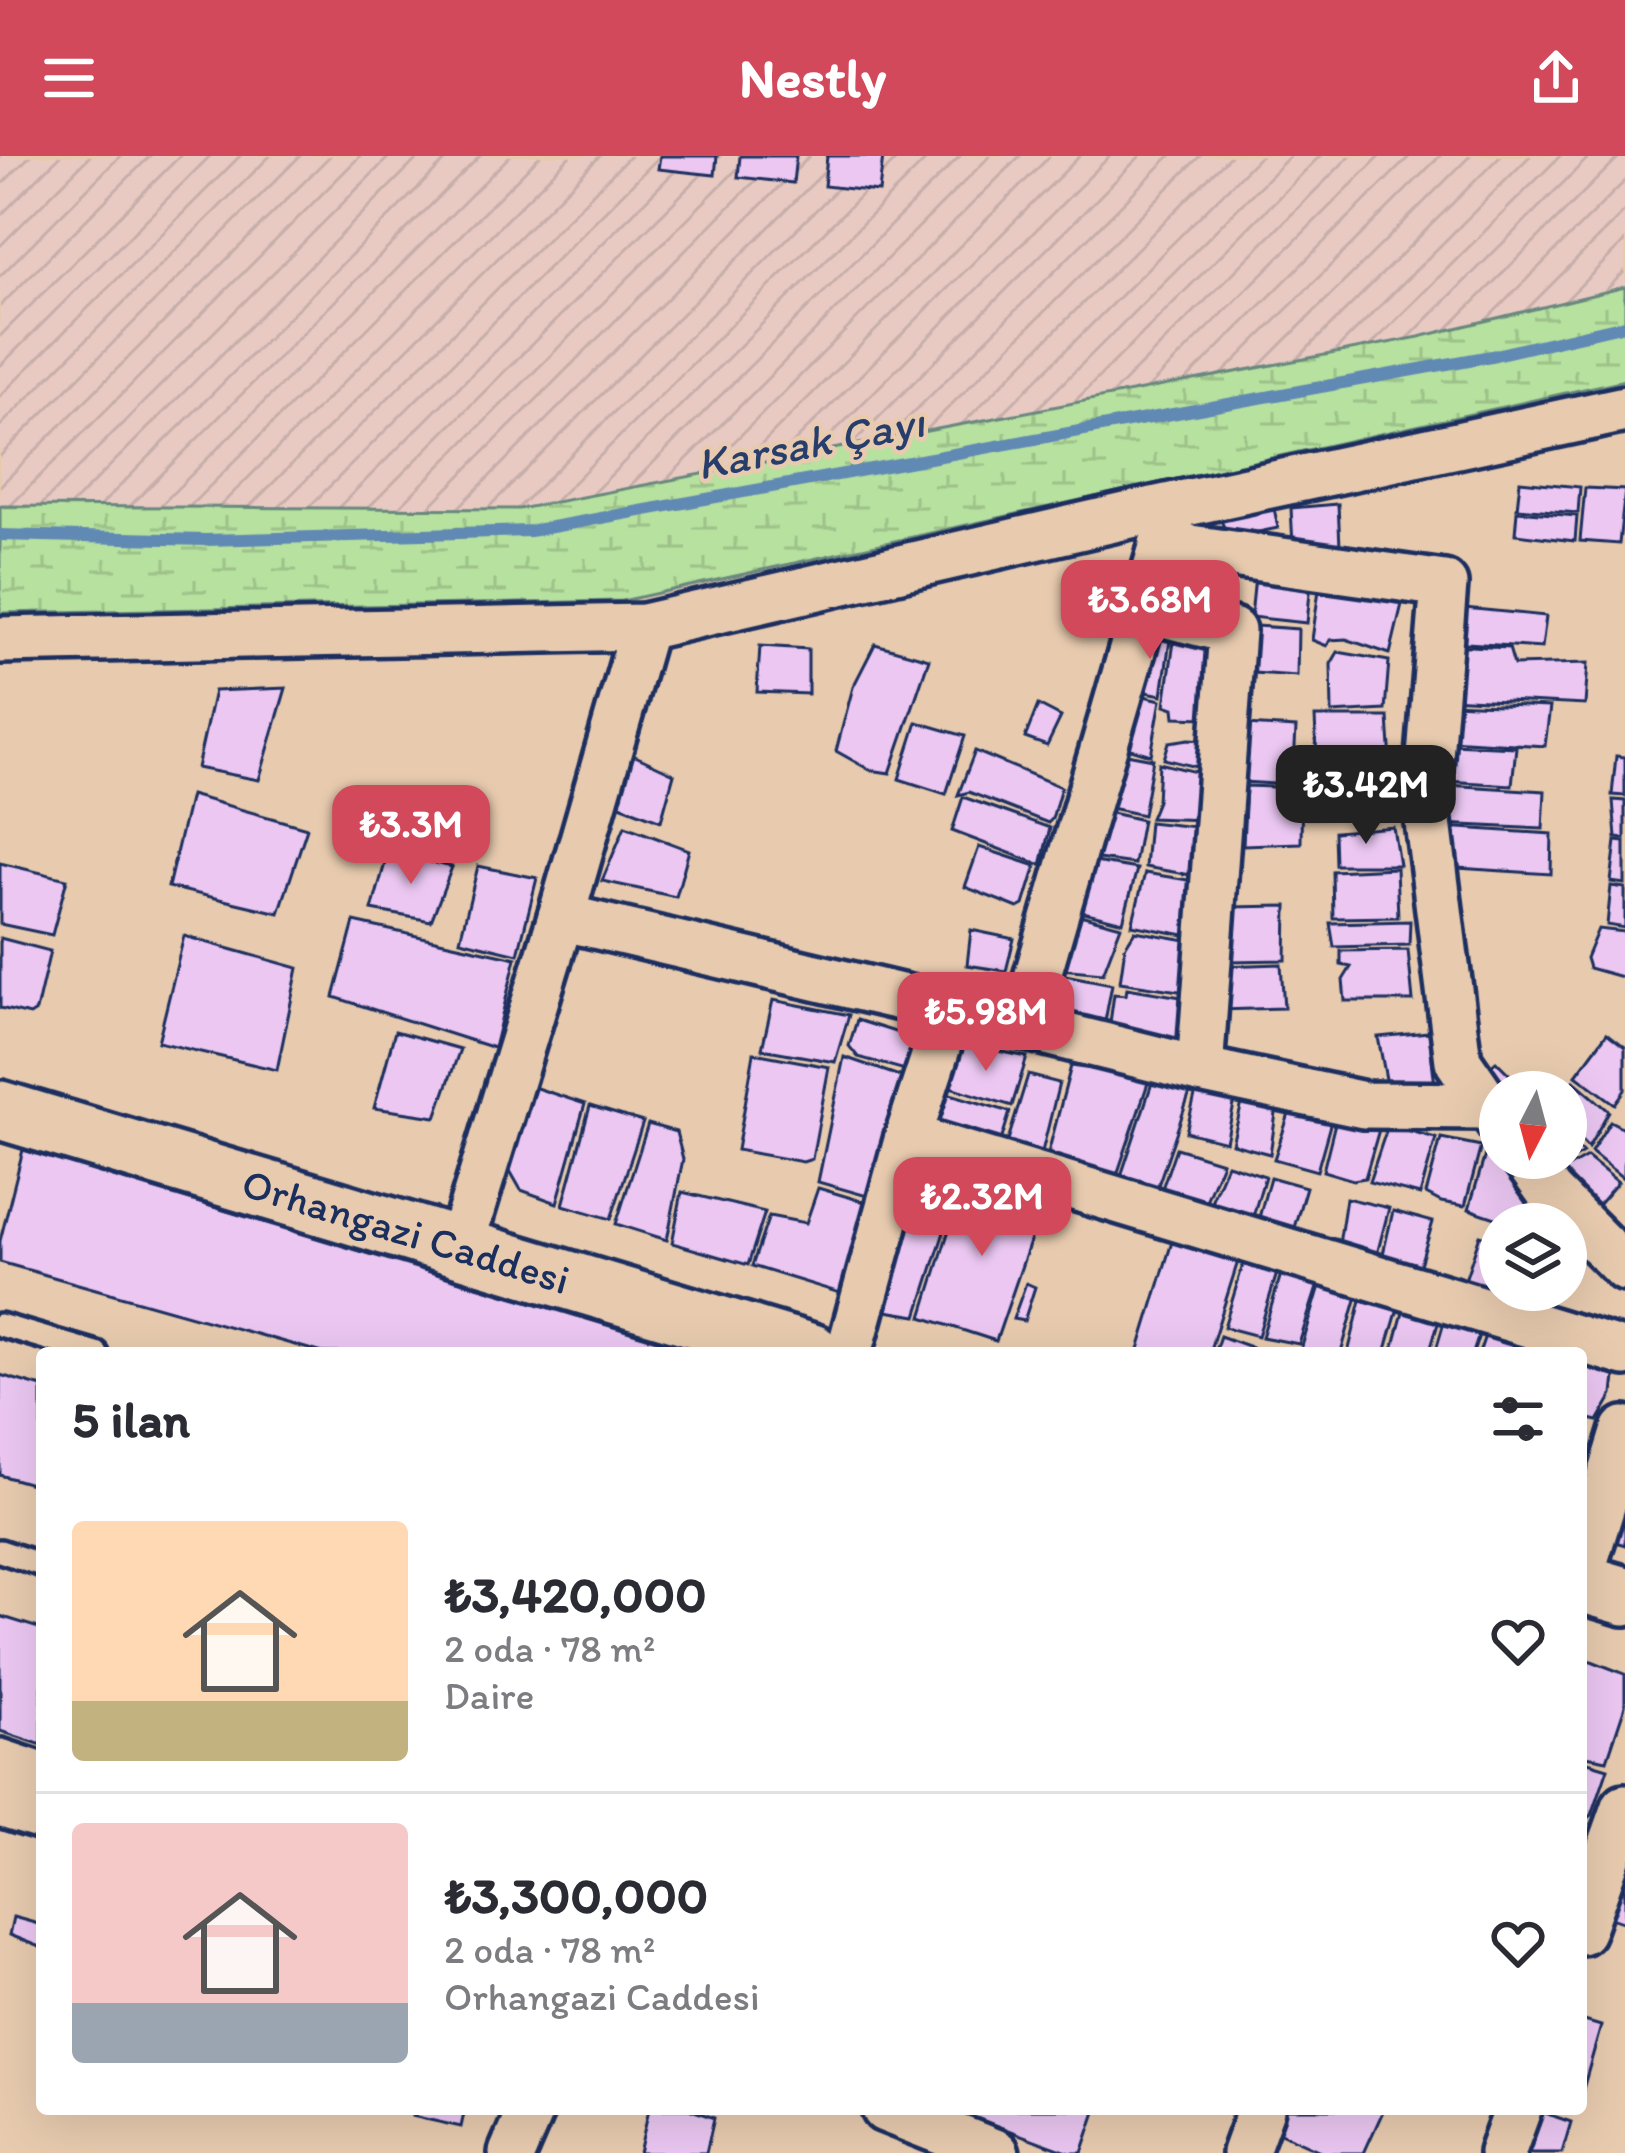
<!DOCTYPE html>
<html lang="tr">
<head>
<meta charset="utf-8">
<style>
  :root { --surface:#fff; --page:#f2f2f3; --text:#2b2b33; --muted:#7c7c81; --line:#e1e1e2; --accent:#d1495b }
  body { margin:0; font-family:Itim,sans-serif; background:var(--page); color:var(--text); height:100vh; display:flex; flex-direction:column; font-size:45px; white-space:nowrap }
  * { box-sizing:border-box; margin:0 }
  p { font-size:39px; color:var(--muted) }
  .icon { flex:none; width:66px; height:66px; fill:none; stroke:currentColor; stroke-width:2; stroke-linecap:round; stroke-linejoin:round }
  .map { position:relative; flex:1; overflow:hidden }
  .panel { position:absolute; left:36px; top:1191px; width:1551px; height:768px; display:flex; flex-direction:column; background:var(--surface); border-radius:12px; box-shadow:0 12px 48px #0002 }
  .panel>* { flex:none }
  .needle { width:78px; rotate:186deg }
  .tools { position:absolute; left:1479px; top:915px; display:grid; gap:24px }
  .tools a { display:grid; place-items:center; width:108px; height:108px; border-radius:50%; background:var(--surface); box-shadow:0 12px 48px #0002; font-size:60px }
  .price { position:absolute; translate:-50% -102px; padding:0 27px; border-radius:24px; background:var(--accent); color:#fff; font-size:39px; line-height:78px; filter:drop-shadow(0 3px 6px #0008) }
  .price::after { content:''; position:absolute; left:50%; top:72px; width:36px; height:27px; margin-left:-18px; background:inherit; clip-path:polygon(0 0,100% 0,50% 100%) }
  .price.selected { background:#222; color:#fff }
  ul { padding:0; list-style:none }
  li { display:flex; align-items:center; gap:36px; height:300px; padding:0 36px }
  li+li { border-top:3px solid var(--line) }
  li span { display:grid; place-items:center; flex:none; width:336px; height:240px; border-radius:12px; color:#555 }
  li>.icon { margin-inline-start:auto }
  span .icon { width:144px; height:144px; fill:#fffc; stroke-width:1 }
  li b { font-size:51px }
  h2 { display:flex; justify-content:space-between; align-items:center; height:144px; padding:0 36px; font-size:51px }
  header { display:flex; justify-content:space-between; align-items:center; height:156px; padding:0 36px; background:var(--accent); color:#fff; font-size:54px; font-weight:700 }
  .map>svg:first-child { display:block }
  .industrial { fill:url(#industrial-furrows) }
  .wetland { fill:url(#wetland-marsh); stroke:#69887e; stroke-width:3 }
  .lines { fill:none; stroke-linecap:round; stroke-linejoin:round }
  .stream { stroke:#6189b4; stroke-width:12 }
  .building { fill:#ebc7f2; stroke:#1b2f5e; stroke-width:3 }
  .service-casing { stroke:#1b2f5e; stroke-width:30 }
  .minor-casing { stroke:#1b2f5e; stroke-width:54 }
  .tertiary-casing { stroke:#1b2f5e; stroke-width:66 }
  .service { stroke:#e8cbaf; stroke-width:21 }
  .minor { stroke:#e8cbaf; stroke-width:45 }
  .tertiary { stroke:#e8cbaf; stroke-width:57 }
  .labels { text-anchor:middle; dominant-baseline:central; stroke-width:9; stroke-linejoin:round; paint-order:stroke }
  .street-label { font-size:42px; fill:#1b2f5e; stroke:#e8cbaf }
  .water-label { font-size:45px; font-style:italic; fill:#273e6c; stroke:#e8cbaf }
</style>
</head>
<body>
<header><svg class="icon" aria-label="menu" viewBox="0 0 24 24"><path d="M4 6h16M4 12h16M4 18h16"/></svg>Nestly<svg class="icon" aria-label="share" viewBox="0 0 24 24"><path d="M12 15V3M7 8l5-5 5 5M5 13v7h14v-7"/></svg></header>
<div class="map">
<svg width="1625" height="1997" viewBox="0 0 1625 1997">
  <defs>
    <pattern id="industrial-furrows" width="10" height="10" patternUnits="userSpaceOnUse" patternTransform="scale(3)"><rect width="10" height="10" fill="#e9cac3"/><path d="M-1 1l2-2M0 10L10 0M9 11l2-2" fill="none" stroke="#c7aeaa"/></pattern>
    <pattern id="wetland-marsh" width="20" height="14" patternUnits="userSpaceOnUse" patternTransform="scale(3)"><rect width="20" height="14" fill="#b7e19e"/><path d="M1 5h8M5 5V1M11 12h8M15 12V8" fill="none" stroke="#9dc18a"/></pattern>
  </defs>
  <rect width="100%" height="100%" fill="#e8cbaf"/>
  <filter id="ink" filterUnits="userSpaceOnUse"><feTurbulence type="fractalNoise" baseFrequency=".00833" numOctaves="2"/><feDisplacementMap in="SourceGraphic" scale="24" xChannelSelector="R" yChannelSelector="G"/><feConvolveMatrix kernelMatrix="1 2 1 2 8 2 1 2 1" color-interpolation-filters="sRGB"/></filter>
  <g filter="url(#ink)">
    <path class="industrial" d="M 0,0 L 1625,0 L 1625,131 L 1419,181 L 519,353 L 0,350 Z"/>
    <path class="wetland" d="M 1625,131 L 1625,224 L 622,445 L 0,457 L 0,350 L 519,353 L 1419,181 Z"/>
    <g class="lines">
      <path class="stream" d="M 0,379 L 206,384 L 530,375 L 1491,200 L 1625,169"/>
    </g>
    <g class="building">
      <path d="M 660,0 L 717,0 L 715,19 L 658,13 Z"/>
      <path d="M 740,0 L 796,0 L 793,27 L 738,21 Z"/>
      <path d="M 827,0 L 883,0 L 879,36 L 824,30 Z"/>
      <path d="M 1520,325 L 1580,331 L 1578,357 L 1517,352 Z"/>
      <path d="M 1585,332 L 1625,334 L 1619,388 L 1580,385 Z"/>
      <path d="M 1273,347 L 1278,372 L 1229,382 L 1218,358 Z"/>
      <path d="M 1338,348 L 1340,390 L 1321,393 L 1293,389 L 1291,352 Z"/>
      <path d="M 1517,355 L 1577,360 L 1575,385 L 1515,378 Z"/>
      <path d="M 1256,410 L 1312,416 L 1307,467 L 1251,461 Z"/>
      <path d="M 1321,419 L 1402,448 L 1390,498 L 1346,483 L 1330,484 L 1327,490 L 1312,484 Z"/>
      <path d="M 1454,451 L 1546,460 L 1542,492 L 1451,486 Z"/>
      <path d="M 1241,469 L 1298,473 L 1297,520 L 1240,516 Z"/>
      <path d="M 1140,472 L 1171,477 L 1162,539 L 1126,532 Z"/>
      <path d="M 1175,478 L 1218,493 L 1206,562 L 1175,561 L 1174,552 L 1165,549 Z"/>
      <path d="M 875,488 L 929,503 L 890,617 L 870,614 L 836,595 L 853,531 Z"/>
      <path d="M 1450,489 L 1509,492 L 1514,509 L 1588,507 L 1585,549 L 1449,542 Z"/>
      <path d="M 760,490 L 808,493 L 808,538 L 757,536 Z"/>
      <path d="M 1338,496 L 1389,505 L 1385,554 L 1332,557 L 1331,508 Z"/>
      <path d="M 286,532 L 259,624 L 197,612 L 214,535 Z"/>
      <path d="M 1122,535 L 1161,544 L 1151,599 L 1108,586 Z"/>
      <path d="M 1449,547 L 1550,551 L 1545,590 L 1449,584 Z"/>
      <path d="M 1038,549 L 1061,561 L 1047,590 L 1025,582 Z"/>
      <path d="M 1315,561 L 1388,561 L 1391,607 L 1328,610 L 1317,605 Z"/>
      <path d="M 917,566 L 965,580 L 946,638 L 899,623 Z"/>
      <path d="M 1244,569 L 1296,572 L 1293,629 L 1242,626 Z"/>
      <path d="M 1189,583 L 1208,584 L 1205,613 L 1164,603 L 1169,586 Z"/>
      <path d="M 1450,588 L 1516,591 L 1512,629 L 1446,625 Z"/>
      <path d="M 1105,594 L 1153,603 L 1143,659 L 1092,648 Z"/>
      <path d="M 975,595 L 1061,631 L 1052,663 L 1048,667 L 969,636 L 958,639 Z"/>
      <path d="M 631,598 L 674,618 L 661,665 L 615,647 Z"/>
      <path d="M 1616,600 L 1625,601 L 1625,640 L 1612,639 Z"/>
      <path d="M 1159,607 L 1204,618 L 1206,664 L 1150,662 L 1157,645 Z"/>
      <path d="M 1392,616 L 1394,660 L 1307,662 L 1308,626 Z"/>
      <path d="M 1446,629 L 1545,635 L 1543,673 L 1442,668 Z"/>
      <path d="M 1246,630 L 1302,632 L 1301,687 L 1243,689 Z"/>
      <path d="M 190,639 L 307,672 L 279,757 L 168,731 Z"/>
      <path d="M 963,641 L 1050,672 L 1041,709 L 952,675 Z"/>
      <path d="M 1613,644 L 1625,645 L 1625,683 L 1616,682 Z"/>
      <path d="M 1094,653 L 1142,664 L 1134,708 L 1084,701 Z"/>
      <path d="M 1149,666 L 1205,672 L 1202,721 L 1145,711 Z"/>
      <path d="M 625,670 L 689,694 L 676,741 L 602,725 Z"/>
      <path d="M 1393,671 L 1399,709 L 1335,709 L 1334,676 Z"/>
      <path d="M 1444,671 L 1552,678 L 1551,718 L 1442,711 Z"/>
      <path d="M 1616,685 L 1625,686 L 1625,728 L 1611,726 Z"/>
      <path d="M 979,691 L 1036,710 L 1024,749 L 1018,752 L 965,731 Z"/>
      <path d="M 388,696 L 452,711 L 431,765 L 372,754 Z"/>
      <path d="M 1082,704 L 1137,713 L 1123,766 L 1067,752 Z"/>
      <path d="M 0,707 L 67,723 L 52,779 L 0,768 Z"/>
      <path d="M 478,710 L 537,722 L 518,798 L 460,784 Z"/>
      <path d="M 1396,712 L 1398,761 L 1333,762 L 1332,715 Z"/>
      <path d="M 1145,717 L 1200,726 L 1195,781 L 1132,769 Z"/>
      <path d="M 1611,730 L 1625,732 L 1625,772 L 1607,769 Z"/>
      <path d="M 1287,750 L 1286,804 L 1229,805 L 1230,751 Z"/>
      <path d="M 1065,755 L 1121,770 L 1103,817 L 1049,812 Z"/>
      <path d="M 1410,765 L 1409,789 L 1334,791 L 1330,767 Z"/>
      <path d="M 354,766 L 516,802 L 494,892 L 334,841 Z"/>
      <path d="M 1598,773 L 1625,776 L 1625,822 L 1589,812 L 1586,802 Z"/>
      <path d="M 971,774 L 1014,783 L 1006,815 L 967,809 Z"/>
      <path d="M 1135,775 L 1197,786 L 1192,837 L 1120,826 L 1125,791 Z"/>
      <path d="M 184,780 L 298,812 L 277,914 L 158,886 Z"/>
      <path d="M 0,782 L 50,795 L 36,855 L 30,859 L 0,852 Z"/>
      <path d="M 1408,794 L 1413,845 L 1345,845 L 1343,824 L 1351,811 L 1341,809 L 1341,795 Z"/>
      <path d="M 1281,808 L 1284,852 L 1220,854 L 1222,810 Z"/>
      <path d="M 1044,815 L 1112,828 L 1103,876 L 1050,864 Z"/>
      <path d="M 1127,832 L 1187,842 L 1176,887 L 1108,881 L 1114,838 L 1126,839 Z"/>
      <path d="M 773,844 L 849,859 L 835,906 L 762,893 Z"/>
      <path d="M 857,864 L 927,886 L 916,917 L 858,901 L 849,890 Z"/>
      <path d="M 395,875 L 460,893 L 436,961 L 374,952 Z"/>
      <path d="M 1429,876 L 1436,939 L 1390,944 L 1378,881 Z"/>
      <path d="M 1607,877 L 1625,891 L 1625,934 L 1615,948 L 1576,919 Z"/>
      <path d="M 964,888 L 1027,901 L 1012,950 L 940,928 Z"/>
      <path d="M 754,897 L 829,911 L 812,1003 L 803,1006 L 737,994 Z"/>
      <path d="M 844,901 L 914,925 L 874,1042 L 818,1026 Z"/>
      <path d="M 1496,905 L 1511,920 L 1493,935 L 1480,919 Z"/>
      <path d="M 1071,910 L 1150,921 L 1117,1019 L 1047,1001 Z"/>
      <path d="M 1028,919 L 1059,927 L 1040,1004 L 1005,994 Z"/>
      <path d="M 1154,921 L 1191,934 L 1156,1035 L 1119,1026 Z"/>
      <path d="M 515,925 L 585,948 L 557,1047 L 521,1034 L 497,992 Z"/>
      <path d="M 1574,925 L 1609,955 L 1588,992 L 1566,969 L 1566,938 Z"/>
      <path d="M 937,934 L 1010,956 L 998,995 L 925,975 Z"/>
      <path d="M 1196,936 L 1235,944 L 1226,986 L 1186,976 Z"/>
      <path d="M 1243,943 L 1278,944 L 1270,998 L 1232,988 Z"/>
      <path d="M 1293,946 L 1333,958 L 1317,1015 L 1274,1003 Z"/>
      <path d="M 590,950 L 643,966 L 611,1063 L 563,1049 Z"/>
      <path d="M 1337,959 L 1380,970 L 1365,1022 L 1353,1024 L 1323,1015 Z"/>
      <path d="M 1610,965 L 1625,973 L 1624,1023 L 1591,996 Z"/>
      <path d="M 648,968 L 676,976 L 683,1003 L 667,1084 L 616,1068 Z"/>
      <path d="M 1388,969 L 1436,982 L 1420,1039 L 1369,1026 Z"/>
      <path d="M 1566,979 L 1583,997 L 1553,1014 L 1539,1002 L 1566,1002 Z"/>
      <path d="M 1441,982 L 1481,990 L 1465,1050 L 1441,1046 L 1426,1038 Z"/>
      <path d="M 1176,992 L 1222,1006 L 1203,1052 L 1158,1044 Z"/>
      <path d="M 1487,992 L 1496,995 L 1529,1051 L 1523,1068 L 1513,1068 L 1469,1053 Z"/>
      <path d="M 23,994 L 700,1197 L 323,1197 L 0,1106 L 0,1085 Z"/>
      <path d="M 1587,1001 L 1618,1026 L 1587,1062 L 1550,1022 Z"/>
      <path d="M 925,1004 L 963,1017 L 917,1160 L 874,1153 Z"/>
      <path d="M 1227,1008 L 1265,1020 L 1251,1067 L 1207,1055 Z"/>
      <path d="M 1270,1021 L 1306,1031 L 1293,1075 L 1257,1069 Z"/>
      <path d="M 965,1022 L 1044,1045 L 996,1185 L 922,1161 Z"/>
      <path d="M 818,1032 L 872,1048 L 843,1138 L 752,1110 L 769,1060 L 806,1067 Z"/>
      <path d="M 682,1036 L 765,1056 L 748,1109 L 672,1087 Z"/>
      <path d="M 1346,1042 L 1389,1052 L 1375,1106 L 1338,1095 Z"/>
      <path d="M 1393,1055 L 1433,1066 L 1418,1115 L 1381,1107 Z"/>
      <path d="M 1175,1076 L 1240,1099 L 1209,1197 L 1138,1197 Z"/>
      <path d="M 1480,1079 L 1500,1085 L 1498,1140 L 1463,1130 Z"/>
      <path d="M 1246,1099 L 1280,1107 L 1258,1180 L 1224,1171 Z"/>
      <path d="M 1284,1108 L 1321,1119 L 1299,1188 L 1262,1181 Z"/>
      <path d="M 1322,1123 L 1359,1133 L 1341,1197 L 1300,1197 Z"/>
      <path d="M 1026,1127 L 1035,1131 L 1024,1165 L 1013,1163 Z"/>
      <path d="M 1505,1134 L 1550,1134 L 1545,1155 L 1501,1145 Z"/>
      <path d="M 1363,1136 L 1400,1146 L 1385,1197 L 1348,1197 Z"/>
      <path d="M 1405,1149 L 1440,1161 L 1429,1197 L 1392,1197 Z"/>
      <path d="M 1445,1163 L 1481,1173 L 1473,1197 L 1435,1197 Z"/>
      <path d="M 1487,1174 L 1520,1185 L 1516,1197 L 1479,1197 Z"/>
      <path d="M 1220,1180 L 1256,1193 L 1255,1197 L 1214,1197 Z"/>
      <path d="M 1581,1199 L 1616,1211 L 1613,1239 L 1598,1265 L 1581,1261 Z"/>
      <path d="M 0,1219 L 42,1231 L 42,1331 L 0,1319 Z"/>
      <path d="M 1625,1332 L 1625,1389 L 1609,1384 Z"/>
      <path d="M 0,1460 L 42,1473 L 42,1589 L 0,1575 Z"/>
      <path d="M 1589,1504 L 1625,1518 L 1625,1550 L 1607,1604 L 1581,1599 L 1581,1527 Z"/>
      <path d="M 1581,1604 L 1608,1612 L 1592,1659 L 1587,1663 L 1581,1662 Z"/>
      <path d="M 1625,1682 L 1625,1767 L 1591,1755 Z"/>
      <path d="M 13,1761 L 42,1769 L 42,1792 L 9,1779 Z"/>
      <path d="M 1581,1864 L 1601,1870 L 1581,1940 Z"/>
      <path d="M 413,1953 L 465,1953 L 461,1971 L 412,1960 Z"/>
      <path d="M 649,1953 L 689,1953 L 714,1962 L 706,1997 L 639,1997 Z"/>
      <path d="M 951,1953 L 1097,1953 L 1082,1997 L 1070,1997 Z"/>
      <path d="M 1277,1953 L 1384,1953 L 1364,1997 L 1325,1997 L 1269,1972 Z"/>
      <path d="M 1533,1953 L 1571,1966 L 1562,1997 L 1512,1997 Z"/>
    </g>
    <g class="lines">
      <g class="service-casing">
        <g id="service">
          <path d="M 0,1169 L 96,1197"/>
          <path d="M 0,1395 L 42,1409"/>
        </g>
      </g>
      <g class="minor-casing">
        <g id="minor">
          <path d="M 1162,388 L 1444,428 L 1426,650 L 1458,905 L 1500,966"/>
          <path d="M 1144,453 L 1232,475 L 1200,914"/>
          <path d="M 0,484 L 644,471 L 1139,357 L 1625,253"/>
          <path d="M 561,761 L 1023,870 L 1174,350"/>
          <path d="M 1023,870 L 1200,914 L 1364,949 L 1489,950"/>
          <path d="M 908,981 L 950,852"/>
          <path d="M 1525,1002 L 1550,1037 L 1625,1112"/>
          <path d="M 460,1091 L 561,761 L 644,471"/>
          <path d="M 849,1197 L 908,981 L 1625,1197"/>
          <path d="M 1581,1418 L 1625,1274"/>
          <path d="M 0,1606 L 42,1620"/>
          <path d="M 0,1648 L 42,1661"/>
          <path d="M 1581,1775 L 1625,1651"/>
          <path d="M 885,1953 L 996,1997"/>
          <path d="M 512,1997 L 531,1953"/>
          <path d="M 1245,1997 L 1261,1953"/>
          <path d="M 1502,1997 L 1518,1953"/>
        </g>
      </g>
      <g class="tertiary-casing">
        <g id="tertiary">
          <path d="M 0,954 L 812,1197"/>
          <path d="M 1581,1427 L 1625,1440"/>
        </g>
      </g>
      <use href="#service" class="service"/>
      <use href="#minor" class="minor"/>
      <use href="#tertiary" class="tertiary"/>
    </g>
  </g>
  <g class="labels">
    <g class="street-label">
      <text transform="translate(406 1075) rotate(17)">Orhangazi Caddesi</text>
    </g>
    <g class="water-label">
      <text transform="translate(810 286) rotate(-11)">Karsak Çayı</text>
    </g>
  </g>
</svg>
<div class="tools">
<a><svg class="needle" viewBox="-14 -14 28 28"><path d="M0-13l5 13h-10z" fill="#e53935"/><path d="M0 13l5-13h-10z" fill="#7c7c81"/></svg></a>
<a><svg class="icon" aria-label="layers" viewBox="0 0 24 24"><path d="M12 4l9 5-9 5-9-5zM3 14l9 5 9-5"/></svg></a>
</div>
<b class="price" style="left:1150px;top:506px">₺3.68M</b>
<b class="price selected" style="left:1366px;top:691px">₺3.42M</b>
<b class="price" style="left:411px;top:731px">₺3.3M</b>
<b class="price" style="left:986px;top:918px">₺5.98M</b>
<b class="price" style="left:982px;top:1103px">₺2.32M</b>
<section class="panel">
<h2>5 ilan<svg class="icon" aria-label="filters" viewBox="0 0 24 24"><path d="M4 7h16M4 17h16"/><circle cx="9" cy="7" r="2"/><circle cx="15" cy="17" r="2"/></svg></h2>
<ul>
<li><span style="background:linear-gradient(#ffd9b3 75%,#c2b280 0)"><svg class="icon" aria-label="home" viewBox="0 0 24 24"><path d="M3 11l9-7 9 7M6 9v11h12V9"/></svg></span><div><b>₺3,420,000</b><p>2 oda · 78 m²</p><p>Daire</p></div><svg class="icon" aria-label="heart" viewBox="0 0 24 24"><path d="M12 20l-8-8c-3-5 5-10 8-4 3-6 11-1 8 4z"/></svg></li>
<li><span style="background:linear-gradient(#f6c9c9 75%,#9aa5b1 0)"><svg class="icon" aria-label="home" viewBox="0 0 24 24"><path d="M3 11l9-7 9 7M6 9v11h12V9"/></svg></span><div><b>₺3,300,000</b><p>2 oda · 78 m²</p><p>Orhangazi Caddesi</p></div><svg class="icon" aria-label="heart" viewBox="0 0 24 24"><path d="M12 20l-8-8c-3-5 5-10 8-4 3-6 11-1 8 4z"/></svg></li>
</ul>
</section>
</div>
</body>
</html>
